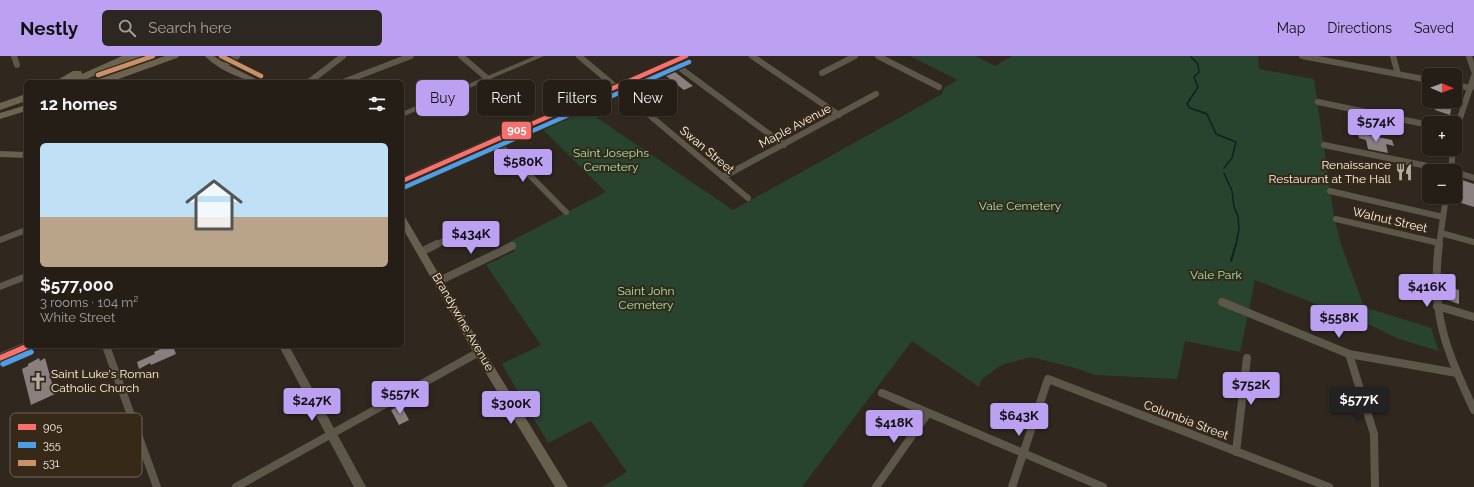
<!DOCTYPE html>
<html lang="en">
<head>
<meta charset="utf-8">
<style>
  :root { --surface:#241e17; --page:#2c2720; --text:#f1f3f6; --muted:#a3a2a1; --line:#413c36; --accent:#bca0f2 }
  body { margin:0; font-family:Raleway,sans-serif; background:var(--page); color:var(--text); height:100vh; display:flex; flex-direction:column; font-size:15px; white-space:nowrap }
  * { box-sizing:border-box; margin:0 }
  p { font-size:13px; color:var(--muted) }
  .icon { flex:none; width:22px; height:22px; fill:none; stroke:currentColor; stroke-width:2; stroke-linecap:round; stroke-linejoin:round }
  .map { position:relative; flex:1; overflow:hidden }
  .drawer { position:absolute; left:24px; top:24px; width:380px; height:268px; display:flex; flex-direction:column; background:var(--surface); border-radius:6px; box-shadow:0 1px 3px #0004,0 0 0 1px var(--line) }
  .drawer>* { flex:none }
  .hud { position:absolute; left:416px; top:24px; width:380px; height:36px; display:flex; gap:8px }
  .needle { width:26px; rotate:91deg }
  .buttons { position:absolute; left:1422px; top:12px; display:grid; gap:8px }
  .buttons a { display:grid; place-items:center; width:40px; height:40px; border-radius:6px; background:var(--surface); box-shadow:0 1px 3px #0004,0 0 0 1px var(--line); font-size:20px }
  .price { position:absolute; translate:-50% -34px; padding:0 9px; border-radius:4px; background:var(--accent); color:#111; font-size:13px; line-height:26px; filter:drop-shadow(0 1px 2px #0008) }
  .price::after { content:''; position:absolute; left:50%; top:24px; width:12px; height:9px; margin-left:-6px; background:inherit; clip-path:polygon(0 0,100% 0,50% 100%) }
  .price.active { background:#222; color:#fff }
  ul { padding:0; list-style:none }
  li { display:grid; align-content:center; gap:8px; height:212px; padding:0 16px }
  li span { display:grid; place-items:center; height:124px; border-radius:6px; color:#555 }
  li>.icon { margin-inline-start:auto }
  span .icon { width:72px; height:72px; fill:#fffc; stroke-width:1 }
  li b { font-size:17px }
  h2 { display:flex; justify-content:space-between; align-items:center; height:48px; padding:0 16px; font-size:17px }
  .pill { padding:0 14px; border-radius:6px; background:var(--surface); box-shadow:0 1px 3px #0004,0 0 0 1px var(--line); font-size:14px; line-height:36px }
  .pill.active { background:var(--accent); color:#111 }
  header { display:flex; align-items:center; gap:24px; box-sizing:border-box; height:56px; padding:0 20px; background:var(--accent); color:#111 }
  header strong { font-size:19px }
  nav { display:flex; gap:22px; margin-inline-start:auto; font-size:14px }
  .search { width:280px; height:36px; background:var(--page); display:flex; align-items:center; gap:10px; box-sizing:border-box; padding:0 14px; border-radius:6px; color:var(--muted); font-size:15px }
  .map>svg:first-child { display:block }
  .green { fill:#28432e }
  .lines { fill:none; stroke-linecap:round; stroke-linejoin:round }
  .stream-far1 { stroke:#0c2324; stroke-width:1.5 }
  .stream { stroke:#0c2324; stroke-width:2 }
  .building { fill:#897f7e }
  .minor-far1 { stroke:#5d574a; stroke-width:6 }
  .minor { stroke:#5d574a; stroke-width:8 }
  .tertiary { fill:#5d574a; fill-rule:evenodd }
  .secondary { fill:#67604f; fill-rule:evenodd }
  .primary { fill:#6f6753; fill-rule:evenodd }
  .motorway { fill:#6c634e; fill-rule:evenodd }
  .bus-1-far1-casing { stroke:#372918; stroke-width:7 }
  .bus-1-casing { stroke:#372918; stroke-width:8 }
  .bus-2-far1-casing { stroke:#372918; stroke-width:7 }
  .bus-2-casing { stroke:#372918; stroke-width:8 }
  .bus-3-casing { stroke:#372918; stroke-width:7 }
  .bus-1-far1 { stroke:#f7706f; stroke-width:4.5 }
  .bus-1 { stroke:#f7706f; stroke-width:5.5 }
  .bus-2-far1 { stroke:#4d9ee5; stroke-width:4.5 }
  .bus-2 { stroke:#4d9ee5; stroke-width:5.5 }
  .bus-3 { stroke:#c7916a; stroke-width:4.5 }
  .labels { text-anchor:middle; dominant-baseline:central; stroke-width:4; stroke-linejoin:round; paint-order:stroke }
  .street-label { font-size:12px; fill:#fdf4e9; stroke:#372918 }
  .park-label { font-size:12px; fill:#9be7ae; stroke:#372918 }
  .poi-label { font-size:12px; fill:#fdf4e9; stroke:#372918; text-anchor:end }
  .key { fill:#372918; stroke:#726657; stroke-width:1 }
  .key-label { font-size:11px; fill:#fdf4e9 }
  .line-badge { stroke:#372918; stroke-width:1.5 }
  .badge-label { font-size:11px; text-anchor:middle; font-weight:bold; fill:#fff }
</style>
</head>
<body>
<header>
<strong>Nestly</strong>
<div class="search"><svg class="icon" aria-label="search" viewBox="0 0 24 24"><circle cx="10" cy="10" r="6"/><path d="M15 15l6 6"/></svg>Search here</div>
<nav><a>Map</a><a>Directions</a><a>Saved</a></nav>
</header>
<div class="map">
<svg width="1474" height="431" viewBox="0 0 1474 431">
  <rect width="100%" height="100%" fill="#30281f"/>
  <path class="green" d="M 910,0 L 975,0 L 995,10 L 1012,0 L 1258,0 L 1259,13 L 1314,23 L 1334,161 L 1341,188 L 1364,251 L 1431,272 L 1439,295 L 1399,283 L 1372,270 L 1255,224 L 1240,296 L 1185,285 L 1177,323 L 1095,319 L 1075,312 L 1031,301 L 1001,309 L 981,324 L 979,331 L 912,285 L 802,431 L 602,431 L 627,416 L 591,365 L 548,387 L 502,308 L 541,289 L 486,209 L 515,195 L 509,186 L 606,136 L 541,72 L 584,53 L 733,154 L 942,38 L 945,31 L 958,24 Z"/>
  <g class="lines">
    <g class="stream-far1">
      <path d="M 1191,1 L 1198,8 L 1199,16 L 1194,21 L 1198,31 L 1187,48 L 1190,52 L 1207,58 L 1216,78 L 1236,86 L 1232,102 L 1224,112"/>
      <path d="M 1224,117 L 1232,135 L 1234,151 L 1238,160 L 1239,173 L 1236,189"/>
    </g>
    <path class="stream" d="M 1231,205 L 1236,188"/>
  </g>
  <g class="building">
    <path d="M 675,16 L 693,30 L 684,34 L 666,20 Z"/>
    <path d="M 1438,45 L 1452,48 L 1450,59 L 1435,54 Z"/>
    <path d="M 1358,77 L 1392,84 L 1394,90 L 1386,88 L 1388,97 L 1368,93 L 1366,84 L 1359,82 Z"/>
    <path d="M 1456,122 L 1474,128 L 1474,151 L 1455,145 Z"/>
    <path d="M 1447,230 L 1459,234 L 1459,248 L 1447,244 Z"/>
    <path d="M 167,290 L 173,290 L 176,298 L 151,309 L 150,307 L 139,313 L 137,306 L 155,298 L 154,296 Z"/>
    <path d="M 39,302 L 40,305 L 45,302 L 55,338 L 31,349 L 22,313 L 28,310 L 28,308 Z"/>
    <path d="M 401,349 L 409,364 L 399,369 L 391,354 Z"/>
  </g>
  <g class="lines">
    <g class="minor-far1">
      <path d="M 14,0 L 17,9"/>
      <path d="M 461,0 L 488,23"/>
      <path d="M 579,0 L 748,142"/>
      <path d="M 752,0 L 839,59"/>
      <path d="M 878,0 L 939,31"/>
      <path d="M 1302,0 L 1429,24"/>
      <path d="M 1393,0 L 1398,18"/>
      <path d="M 1469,0 L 1474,15"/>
      <path d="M 672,6 L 784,89"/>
      <path d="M 223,10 L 237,0"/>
      <path d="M 822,17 L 855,0"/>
      <path d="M 309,26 L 343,0"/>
      <path d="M 343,26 L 411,0"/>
      <path d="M 1455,29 L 1471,32"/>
      <path d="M 1318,46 L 1429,69"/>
      <path d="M 1455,77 L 1474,20"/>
      <path d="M 495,84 L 566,156"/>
      <path d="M 1324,89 L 1452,115"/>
      <path d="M 1451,115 L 1453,93"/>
      <path d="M 1455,116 L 1474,122"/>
      <path d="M 723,121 L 876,38"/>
      <path d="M 1330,135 L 1443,161"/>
      <path d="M 1336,163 L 1439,187"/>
      <path d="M 1441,177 L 1474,186"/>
      <path d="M 0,184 L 26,174"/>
      <path d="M 435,189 L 464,176"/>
      <path d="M 1439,189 L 1446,141"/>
    </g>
    <g class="minor">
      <path d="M 1439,188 C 1430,258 1446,293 1474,354"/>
      <path d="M 421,196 L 437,188"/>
      <path d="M 439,225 L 512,190"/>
      <path d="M 1222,246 L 1349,298 L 1457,317"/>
      <path d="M 1437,250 L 1474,261"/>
      <path d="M 106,290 L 157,431"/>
      <path d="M 1349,298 L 1374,378 L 1375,431"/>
      <path d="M 882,337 L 1103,431"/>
      <path d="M 1236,396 L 1247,302"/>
      <path d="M 236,431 L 479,296"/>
      <path d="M 876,431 L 928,357"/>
      <path d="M 1012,431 L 1048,323 L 1329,431"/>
    </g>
    <g class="tertiary">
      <path d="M 535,0 L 544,0 L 402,61 L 402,56 Z"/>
      <path d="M 26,217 L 26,224 L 0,234 L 0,227 Z"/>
      <path d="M 279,290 L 289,290 L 366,431 L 354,431 Z"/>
    </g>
    <g class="secondary">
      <path d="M 205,0 L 214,0 L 226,8 L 262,26 C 245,26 217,13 205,0 Z"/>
      <path d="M 0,95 L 26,96 L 26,102 L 0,101 Z"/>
      <path d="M 402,160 L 405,161 L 483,293 L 568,431 L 555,431 L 475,299 L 402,171 Z"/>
    </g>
    <g class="primary">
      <path d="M 679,0 L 690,0 L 402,128 L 402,121 Z"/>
      <path d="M 26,286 L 26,290 L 34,290 L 32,293 L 0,307 L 0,297 Z"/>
    </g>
    <g class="motorway">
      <path d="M 122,0 L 148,0 L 127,11 L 119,11 L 118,9 L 80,26 L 54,26 L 73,15 L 81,15 L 82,18 Z"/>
      <path d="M 165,0 L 179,0 L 177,2 L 110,26 L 95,26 L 96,24 Z"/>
      <path d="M 26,38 L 26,45 L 0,54 L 0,47 Z"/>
      <path d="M 26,49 L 26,55 L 0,63 L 0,57 Z"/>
    </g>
    <g class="bus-1-far1-casing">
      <path id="bus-1-far1" d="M 402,125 L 686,0"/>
    </g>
    <g class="bus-1-casing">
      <path id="bus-1" d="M 0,302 L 28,290"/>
    </g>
    <g class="bus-2-far1-casing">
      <path id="bus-2-far1" d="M 405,131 L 689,6"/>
    </g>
    <g class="bus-2-casing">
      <path id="bus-2" d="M 3,308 L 31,296"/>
    </g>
    <g class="bus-3-casing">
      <g id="bus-3">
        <path d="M 221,0 L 261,20"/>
        <path d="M 98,19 L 153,0"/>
      </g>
    </g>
    <use href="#bus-1-far1" class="bus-1-far1"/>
    <use href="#bus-1" class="bus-1"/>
    <use href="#bus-2-far1" class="bus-2-far1"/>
    <use href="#bus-2" class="bus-2"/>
    <use href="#bus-3" class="bus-3"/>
  </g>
  <defs>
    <g id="restaurant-bare" transform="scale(1.38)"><path d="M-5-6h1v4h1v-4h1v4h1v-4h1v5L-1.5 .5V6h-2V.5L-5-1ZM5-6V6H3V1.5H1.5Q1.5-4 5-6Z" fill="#b5ada2" stroke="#372918" stroke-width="2.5" paint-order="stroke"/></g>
    <g id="church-bare" transform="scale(1.38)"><path d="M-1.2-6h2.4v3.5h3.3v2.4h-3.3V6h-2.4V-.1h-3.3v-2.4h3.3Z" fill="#b5ada2" stroke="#372918" stroke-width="2.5" paint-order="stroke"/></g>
  </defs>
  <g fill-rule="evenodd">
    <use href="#restaurant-bare" x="1404" y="116"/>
    <use href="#church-bare" x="38" y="325"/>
  </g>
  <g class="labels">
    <g class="street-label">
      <text transform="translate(795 70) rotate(-28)">Maple Avenue</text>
      <text transform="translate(707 94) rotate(40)">Swan Street</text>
      <text transform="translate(1390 164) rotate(13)">Walnut Street</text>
      <text transform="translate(463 266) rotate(60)">Brandywine Avenue</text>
      <text transform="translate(1186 364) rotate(21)">Columbia Street</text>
    </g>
    <g class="park-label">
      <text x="611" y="97">Saint Josephs<tspan x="611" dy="14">Cemetery</tspan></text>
      <text x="1020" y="150">Vale Cemetery</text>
      <text x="1216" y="219">Vale Park</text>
      <text x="646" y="235">Saint John<tspan x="646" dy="14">Cemetery</tspan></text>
    </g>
    <g class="poi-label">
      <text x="1391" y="109">Renaissance<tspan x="1391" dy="14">Restaurant at The Hall</tspan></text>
      <text x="51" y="318" text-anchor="start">Saint Luke's Roman<tspan x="51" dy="14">Catholic Church</tspan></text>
    </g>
  </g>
  <rect x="10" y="357" width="132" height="64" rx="6" class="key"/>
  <rect x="18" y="368" width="18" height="6" fill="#f7706f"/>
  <rect x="18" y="386" width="18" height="6" fill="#4d9ee5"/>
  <rect x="18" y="404" width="18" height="6" fill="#c7916a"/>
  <g class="key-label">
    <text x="43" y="375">905</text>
    <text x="43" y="393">355</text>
    <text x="43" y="411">531</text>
  </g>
  <rect class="line-badge" x="501" y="65" width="31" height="19" rx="4" fill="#f7706f"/>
  <g class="badge-label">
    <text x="517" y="78">905</text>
  </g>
</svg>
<div class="buttons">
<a><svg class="needle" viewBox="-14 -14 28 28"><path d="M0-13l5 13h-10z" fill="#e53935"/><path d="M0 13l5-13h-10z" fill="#a3a2a1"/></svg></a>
<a>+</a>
<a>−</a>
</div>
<b class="price" style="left:1376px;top:87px">$574K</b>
<b class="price" style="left:523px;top:127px">$580K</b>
<b class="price" style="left:471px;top:199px">$434K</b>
<b class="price" style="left:1427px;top:252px">$416K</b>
<b class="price" style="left:1339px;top:283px">$558K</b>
<b class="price" style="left:1251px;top:350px">$752K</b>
<b class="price" style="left:400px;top:359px">$557K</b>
<b class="price active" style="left:1359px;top:365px">$577K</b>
<b class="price" style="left:312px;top:366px">$247K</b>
<b class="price" style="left:511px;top:369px">$300K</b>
<b class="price" style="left:1019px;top:381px">$643K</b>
<b class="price" style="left:894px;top:388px">$418K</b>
<div class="hud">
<a class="pill active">Buy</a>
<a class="pill">Rent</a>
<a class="pill">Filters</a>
<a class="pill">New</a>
</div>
<section class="drawer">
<h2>12 homes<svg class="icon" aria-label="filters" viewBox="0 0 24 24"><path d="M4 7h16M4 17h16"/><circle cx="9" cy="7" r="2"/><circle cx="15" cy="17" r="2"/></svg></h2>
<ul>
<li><span style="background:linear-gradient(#bfe0f5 60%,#b9a48a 0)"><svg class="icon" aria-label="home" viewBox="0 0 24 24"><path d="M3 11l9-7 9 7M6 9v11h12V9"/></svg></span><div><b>$577,000</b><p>3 rooms · 104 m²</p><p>White Street</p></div></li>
</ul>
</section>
</div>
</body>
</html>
